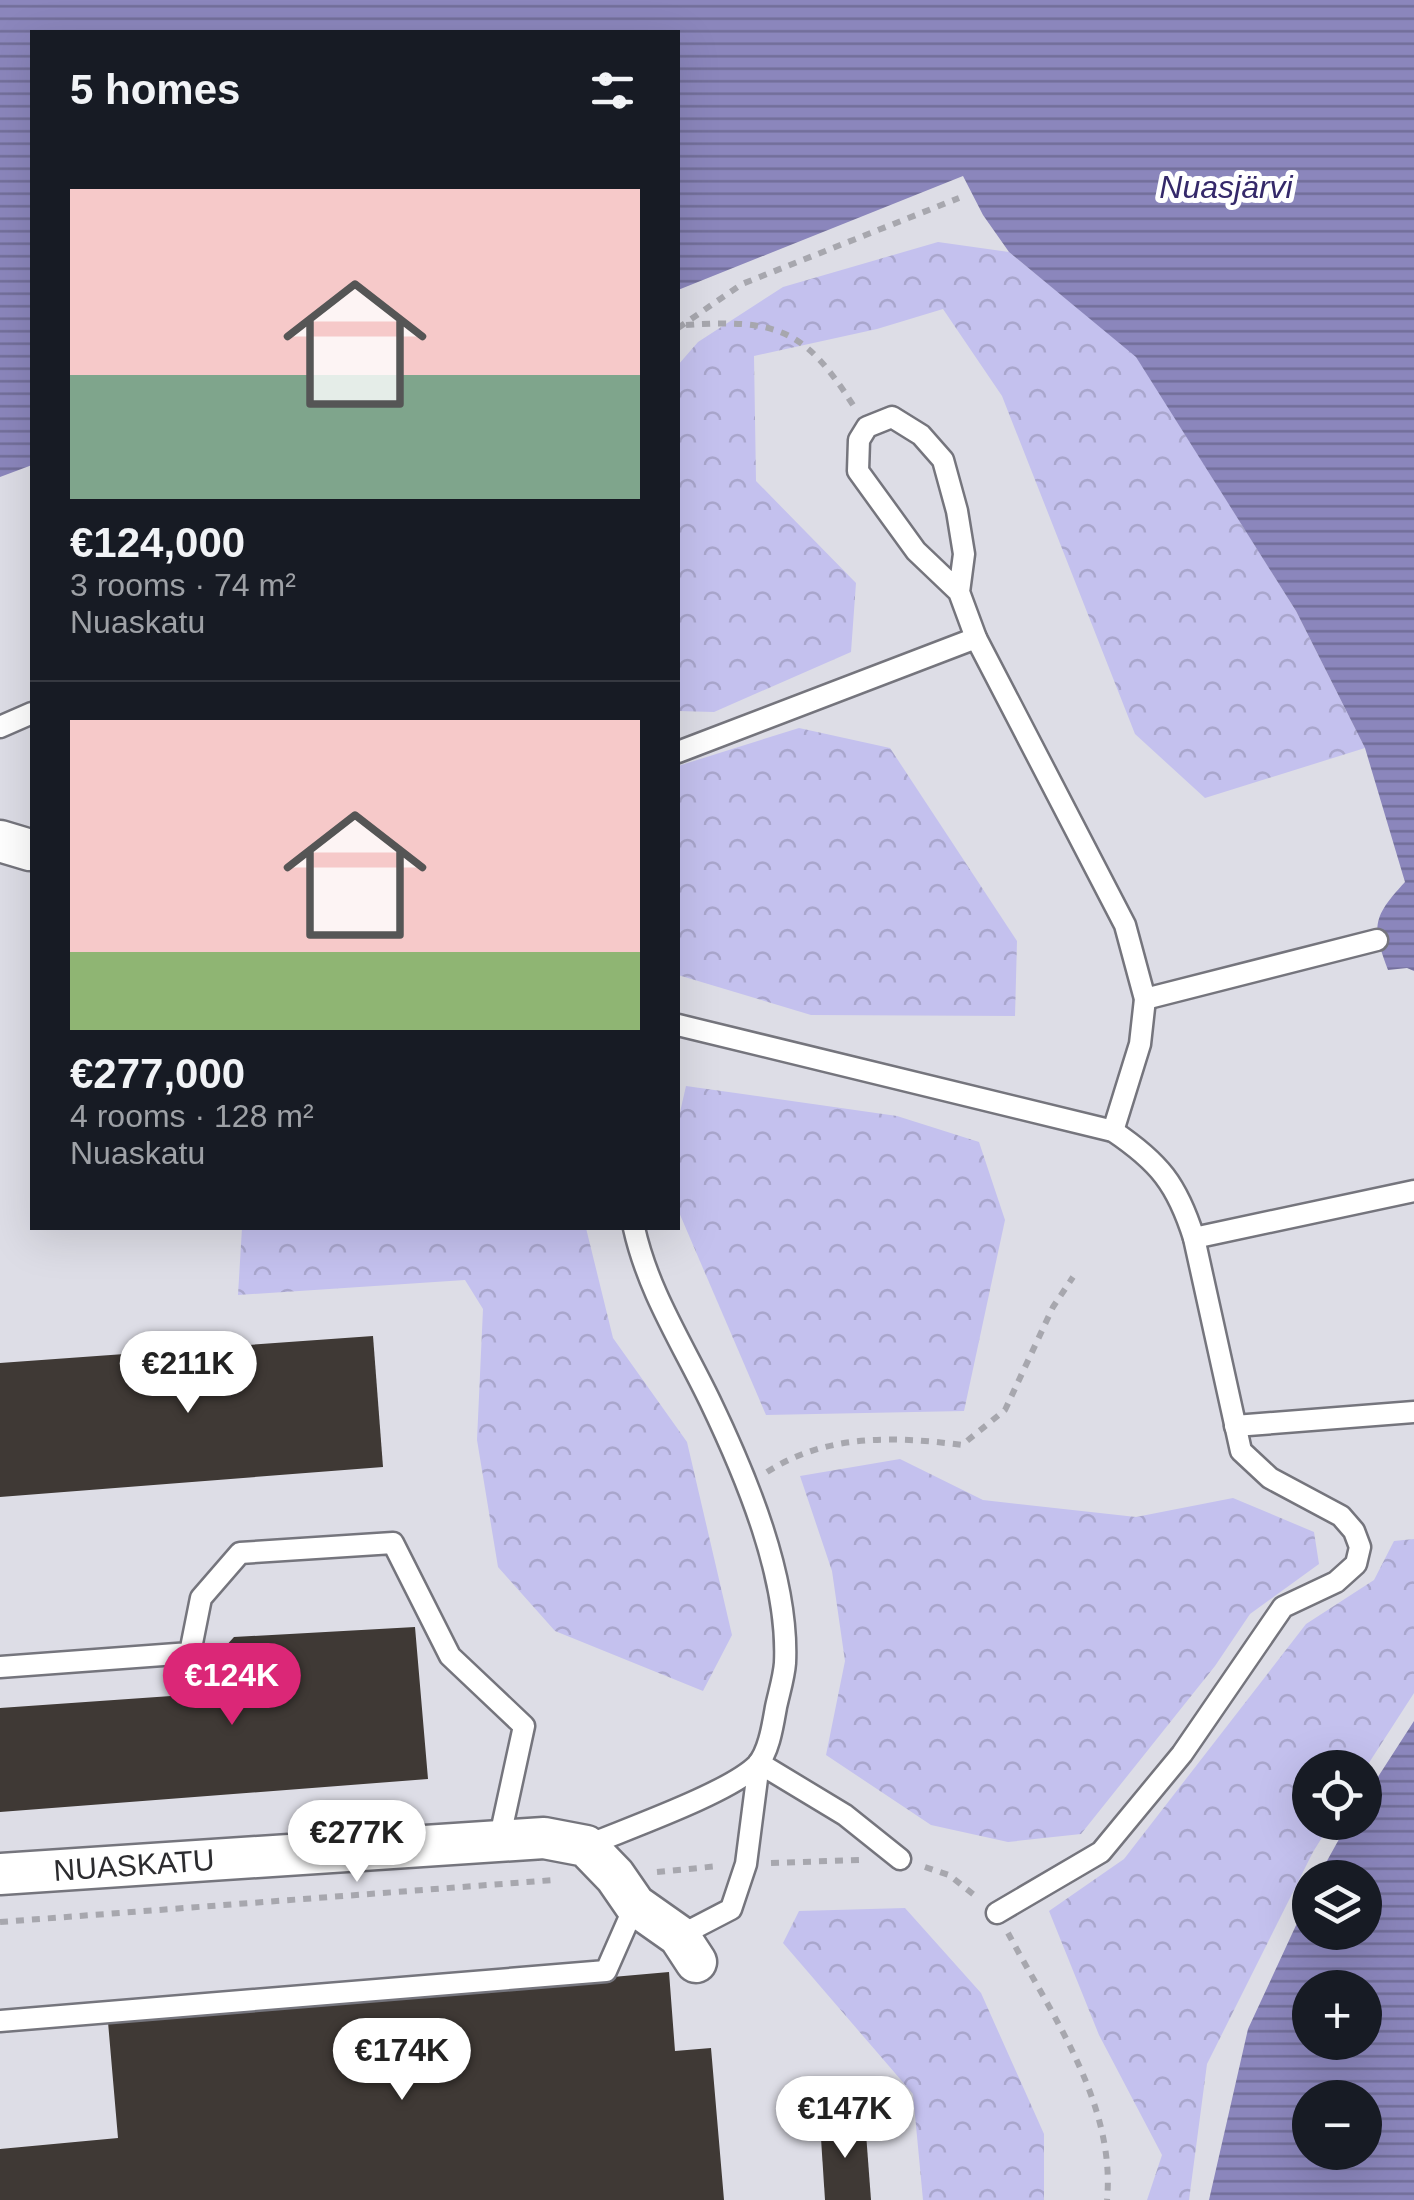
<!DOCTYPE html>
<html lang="en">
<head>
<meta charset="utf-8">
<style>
  :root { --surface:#171b24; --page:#242831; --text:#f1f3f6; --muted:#9ea1a6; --line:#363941; --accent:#db2777 }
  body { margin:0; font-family:Helvetica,sans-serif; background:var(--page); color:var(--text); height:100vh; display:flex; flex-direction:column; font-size:38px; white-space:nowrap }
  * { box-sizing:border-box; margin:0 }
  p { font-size:32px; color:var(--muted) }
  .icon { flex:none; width:55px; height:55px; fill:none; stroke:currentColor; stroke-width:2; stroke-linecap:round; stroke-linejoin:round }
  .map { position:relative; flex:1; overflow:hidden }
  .details { position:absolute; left:30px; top:30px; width:650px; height:1200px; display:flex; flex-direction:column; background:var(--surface); border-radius:0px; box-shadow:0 10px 40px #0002 }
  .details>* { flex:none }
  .fabs { position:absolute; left:1292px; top:1750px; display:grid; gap:20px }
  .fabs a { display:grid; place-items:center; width:90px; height:90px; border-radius:50%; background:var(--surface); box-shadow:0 10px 40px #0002; font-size:50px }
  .price { position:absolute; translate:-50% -85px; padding:0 22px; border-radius:35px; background:#fff; color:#222; font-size:32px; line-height:65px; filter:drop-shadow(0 2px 5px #0008) }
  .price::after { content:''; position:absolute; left:50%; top:60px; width:30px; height:22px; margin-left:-15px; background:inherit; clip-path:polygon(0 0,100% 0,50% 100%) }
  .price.active { background:var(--accent); color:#fff }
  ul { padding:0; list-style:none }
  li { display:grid; align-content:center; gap:20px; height:530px; padding:0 40px }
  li+li { border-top:2px solid var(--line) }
  li span { display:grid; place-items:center; height:310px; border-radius:0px; color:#555 }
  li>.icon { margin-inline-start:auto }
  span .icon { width:180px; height:180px; fill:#fffc; stroke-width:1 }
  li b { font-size:42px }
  h2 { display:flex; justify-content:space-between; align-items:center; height:120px; padding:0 40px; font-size:42px }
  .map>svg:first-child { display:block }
  .forest { fill:url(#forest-crowns) }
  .water { fill:url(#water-rules); fill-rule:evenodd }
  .building { fill:#3f3935 }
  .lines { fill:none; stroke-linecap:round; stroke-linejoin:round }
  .lane-casing { stroke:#75757d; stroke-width:25 }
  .street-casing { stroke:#75757d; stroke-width:45 }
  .path { stroke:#a7a7ae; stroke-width:6; stroke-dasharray:8 8; stroke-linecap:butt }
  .lane { stroke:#fff; stroke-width:20 }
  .street { stroke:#fff; stroke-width:40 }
  .labels { text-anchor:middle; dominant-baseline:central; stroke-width:10; stroke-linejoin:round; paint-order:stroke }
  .street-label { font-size:30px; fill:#2c2c2f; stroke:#fff }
  .water-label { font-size:32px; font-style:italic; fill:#35296a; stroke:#fff }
</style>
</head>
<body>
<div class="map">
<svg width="1414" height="2200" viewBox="0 0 1414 2200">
  <defs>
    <pattern id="forest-crowns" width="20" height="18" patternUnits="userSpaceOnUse" patternTransform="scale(2.5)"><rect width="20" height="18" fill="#c4c1ee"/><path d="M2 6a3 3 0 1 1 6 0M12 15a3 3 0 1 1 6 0" fill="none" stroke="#a9a6cc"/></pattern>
    <pattern id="water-rules" width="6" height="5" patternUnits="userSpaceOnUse" patternTransform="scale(2.5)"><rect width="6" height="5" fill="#8b86bc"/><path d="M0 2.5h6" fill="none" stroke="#726e99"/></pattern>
  </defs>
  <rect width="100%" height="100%" fill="#dddde6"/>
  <g class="forest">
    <path d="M 938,242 L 1009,252 L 1136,356 L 1296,611 L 1365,748 L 1205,798 L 1135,734 L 1002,396 L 943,309 L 877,329 L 754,356 L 756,481 L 856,583 L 851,652 L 714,712 L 678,711 L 678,365 L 698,342 L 783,287 Z"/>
    <path d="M 799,728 L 890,748 L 1017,941 L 1015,1016 L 811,1015 L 678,975 L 678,766 Z"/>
    <path d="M 686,1086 L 897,1116 L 979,1142 L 1005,1220 L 964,1411 L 766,1415 L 678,1210 L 678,1121 Z"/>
    <path d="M 242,1228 L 586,1228 L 613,1338 L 687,1442 L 732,1635 L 703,1691 L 555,1631 L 498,1567 L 477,1440 L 483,1309 L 465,1280 L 238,1295 Z"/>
    <path d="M 900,1459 L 983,1500 L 1136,1517 L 1233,1498 L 1314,1532 L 1319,1564 L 1250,1614 L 1215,1666 L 1081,1834 L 1008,1842 L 931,1825 L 826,1755 L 845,1661 L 832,1571 L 800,1476 Z"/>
    <path d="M 1414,1539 L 1414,1693 L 1365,1769 L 1310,1768 L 1310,1822 L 1331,1823 L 1313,1852 L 1207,2064 L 1189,2200 L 1147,2200 L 1162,2155 L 1099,2035 L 1049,1911 L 1124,1859 L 1306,1624 L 1374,1580 L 1394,1541 Z"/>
    <path d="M 905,1908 L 981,1993 L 1044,2134 L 1044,2200 L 923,2200 L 913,2094 L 783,1943 L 799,1911 Z"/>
  </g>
  <g class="water">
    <path d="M 0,0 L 1414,0 L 1414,971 L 1407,968 L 1388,970 C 1371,925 1373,917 1405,882 L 1365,748 L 1296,611 L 1136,357 L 1009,252 L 983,215 L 963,176 L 678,290 L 678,32 L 32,32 L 32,465 L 0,477 Z"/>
    <path d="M 1414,1721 L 1414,2200 L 1209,2200 L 1248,2029 L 1310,1895 L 1310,1932 L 1365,1932 L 1365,1878 L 1318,1877 L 1348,1823 L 1365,1822 L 1365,1797 ZM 1310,1988 L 1365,1988 L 1365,2042 L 1310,2042 ZM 1310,2098 L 1365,2098 L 1365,2152 L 1310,2152 Z"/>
  </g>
  <g class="building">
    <path d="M 373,1336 L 383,1467 L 0,1497 L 0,1363 Z"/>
    <path d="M 415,1627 L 428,1779 L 0,1812 L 0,1708 L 214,1693 L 214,1659 L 234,1637 Z"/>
    <path d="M 669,1972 L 675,2051 L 711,2048 L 724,2200 L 0,2200 L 0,2149 L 118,2138 L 108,2022 Z"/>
    <path d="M 865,2120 L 871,2200 L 825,2200 L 820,2123 Z"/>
  </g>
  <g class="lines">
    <g class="lane-casing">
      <g id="lane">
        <path d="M 959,592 L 916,551 L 858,471 L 859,440 L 867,427 L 892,417 L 921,435 L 943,460 L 957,511 L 964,554 L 959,592 L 976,638 L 1125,925 L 1145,999 L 1140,1044 L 1113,1131"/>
        <path d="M 0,727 L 32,713"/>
        <path d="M 678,752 L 976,638"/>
        <path d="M 1145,999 L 1377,940"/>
        <path d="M 678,1025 L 1113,1131 C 1159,1162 1177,1184 1194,1238 L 1241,1451 L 1270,1478 L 1341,1516 L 1354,1531 L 1360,1547 L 1356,1564 L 1336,1582 L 1283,1607 L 1182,1754 L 1101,1852 L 997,1913"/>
        <path d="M 1194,1238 L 1414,1191"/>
        <path d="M 1235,1426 L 1414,1412"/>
        <path d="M 0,1667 L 190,1653 L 201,1598 L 240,1553 L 393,1543 L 450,1656 L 524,1726 L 499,1841"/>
        <path d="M 586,1846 C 626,1829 729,1793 757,1765 C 769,1752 773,1724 776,1707 C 779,1693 784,1677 785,1663 C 789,1578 746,1476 710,1401 C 682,1343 648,1291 634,1228"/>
        <path d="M 679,1936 L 731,1909 L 746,1864 L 759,1763 L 845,1815 L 900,1859"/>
        <path d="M 0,2021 L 606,1971 L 635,1905"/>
      </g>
    </g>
    <g class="street-casing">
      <g id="street">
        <path d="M 0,841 L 30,850"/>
        <path d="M 0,1874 L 544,1838 L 586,1846 L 615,1876 L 635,1905 L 679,1936 L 696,1962"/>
      </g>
    </g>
    <g class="path">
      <path d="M 686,325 C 776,319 804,328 853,405"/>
      <path d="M 678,328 L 742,284 L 959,198"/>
      <path d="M 767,1472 C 826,1434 894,1436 962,1445 L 1005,1410 L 1053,1307 L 1073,1277"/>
      <path d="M 771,1863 L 859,1860"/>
      <path d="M 925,1867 L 949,1875 L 978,1898"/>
      <path d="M 657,1872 L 719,1866"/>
      <path d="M 0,1922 L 554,1880"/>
      <path d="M 1008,1933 C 1051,2014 1116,2104 1107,2200"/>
    </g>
    <use href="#lane" class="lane"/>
    <use href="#street" class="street"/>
  </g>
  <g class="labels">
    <g class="street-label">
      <text transform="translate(134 1865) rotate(-4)">NUASKATU</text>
    </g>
    <g class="water-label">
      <text x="1226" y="187">Nuasjärvi</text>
    </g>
  </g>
</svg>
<div class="fabs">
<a><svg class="icon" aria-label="locate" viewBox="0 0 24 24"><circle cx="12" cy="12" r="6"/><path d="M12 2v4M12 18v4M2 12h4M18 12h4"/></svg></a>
<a><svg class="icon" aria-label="layers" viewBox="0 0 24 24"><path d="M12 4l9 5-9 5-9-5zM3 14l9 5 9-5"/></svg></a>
<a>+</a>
<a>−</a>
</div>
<b class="price" style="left:188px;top:1416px">€211K</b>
<b class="price active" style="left:232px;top:1728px">€124K</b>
<b class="price" style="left:357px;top:1885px">€277K</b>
<b class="price" style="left:402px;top:2103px">€174K</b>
<b class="price" style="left:845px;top:2161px">€147K</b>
<section class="details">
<h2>5 homes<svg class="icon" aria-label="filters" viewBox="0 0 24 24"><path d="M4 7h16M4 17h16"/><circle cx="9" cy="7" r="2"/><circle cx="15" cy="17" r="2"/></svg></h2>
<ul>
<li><span style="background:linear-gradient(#f6c9c9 60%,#7fa58c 0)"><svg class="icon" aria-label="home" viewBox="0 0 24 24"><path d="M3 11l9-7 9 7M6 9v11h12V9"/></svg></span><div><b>€124,000</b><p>3 rooms · 74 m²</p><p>Nuaskatu</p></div></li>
<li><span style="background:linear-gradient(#f6c9c9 75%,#8fb573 0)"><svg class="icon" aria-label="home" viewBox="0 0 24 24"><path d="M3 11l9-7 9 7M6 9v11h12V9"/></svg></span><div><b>€277,000</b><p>4 rooms · 128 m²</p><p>Nuaskatu</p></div></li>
</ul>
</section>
</div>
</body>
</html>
